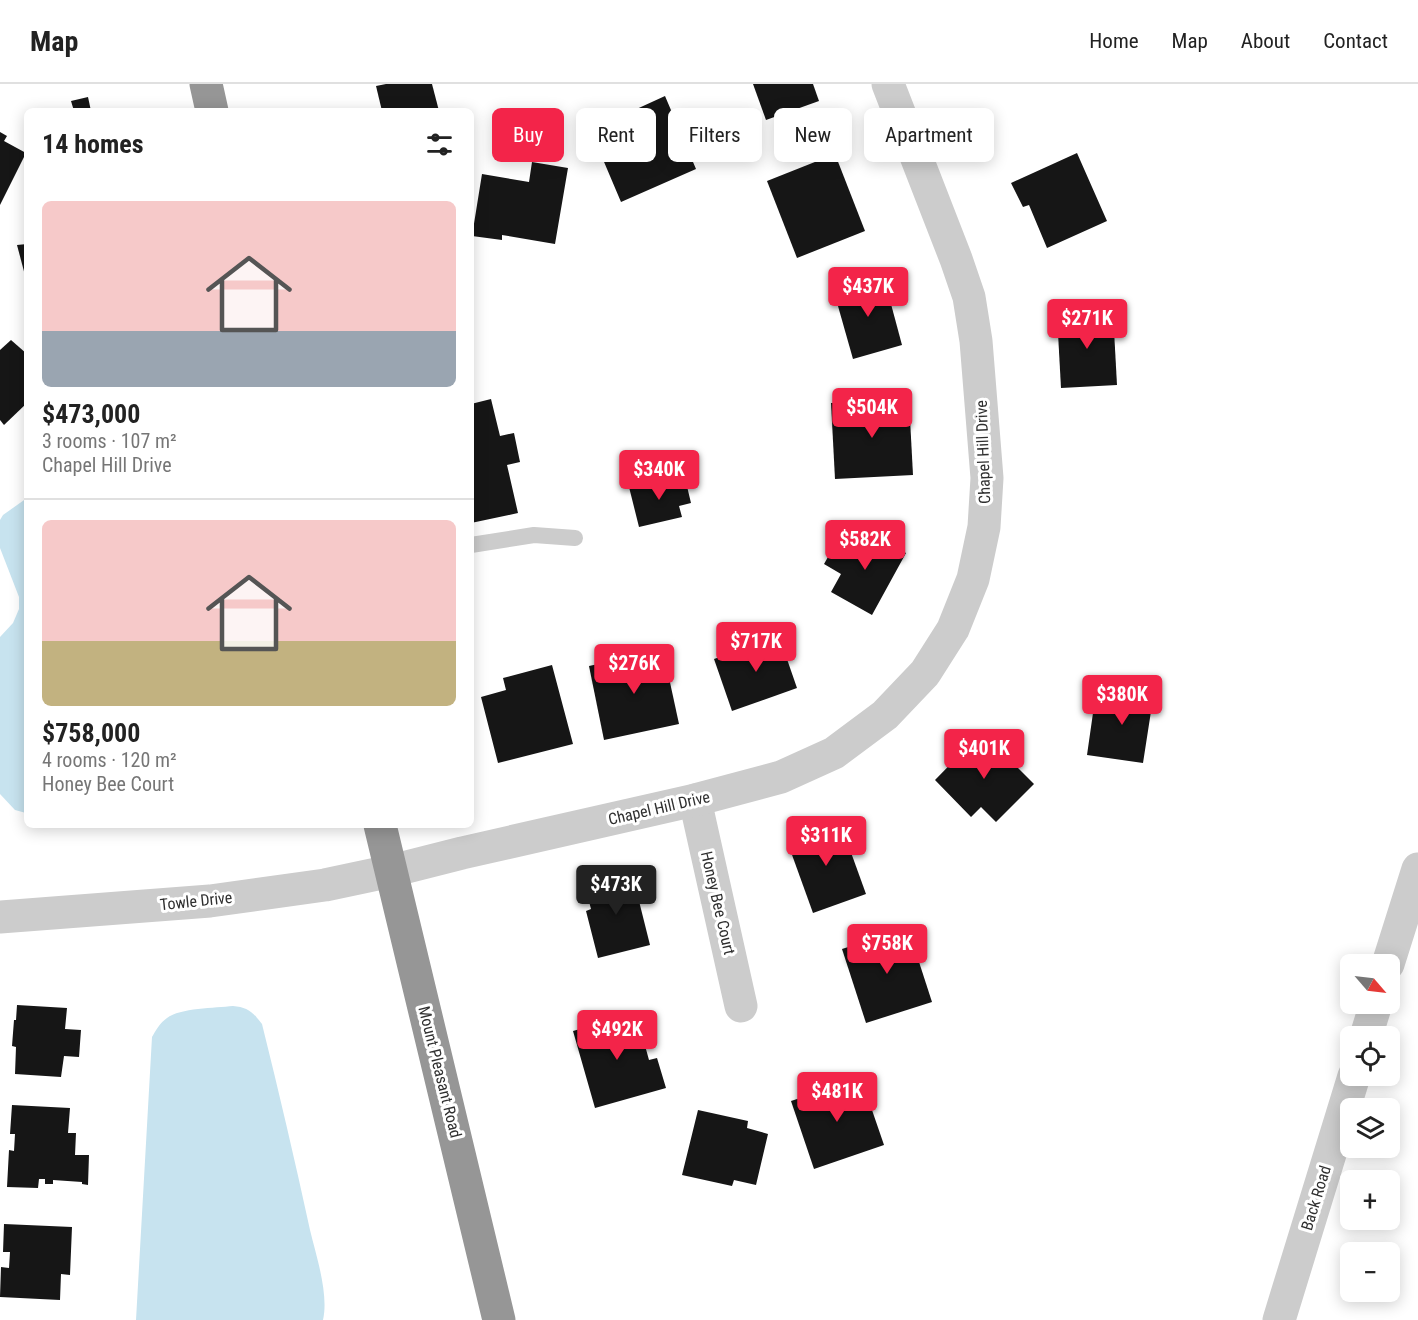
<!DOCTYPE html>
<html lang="en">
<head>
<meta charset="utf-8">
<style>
  :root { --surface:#fff; --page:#f6f6f6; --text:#222; --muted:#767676; --line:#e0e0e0; --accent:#f32449 }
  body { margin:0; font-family:"Roboto Condensed",sans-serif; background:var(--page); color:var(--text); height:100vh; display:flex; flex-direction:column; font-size:22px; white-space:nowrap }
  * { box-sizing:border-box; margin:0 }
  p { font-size:20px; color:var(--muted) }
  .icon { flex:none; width:33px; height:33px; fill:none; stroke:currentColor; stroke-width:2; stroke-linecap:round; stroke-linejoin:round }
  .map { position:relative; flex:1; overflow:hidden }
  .sheet { position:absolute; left:24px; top:24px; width:450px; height:720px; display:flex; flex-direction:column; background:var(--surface); border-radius:9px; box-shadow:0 3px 15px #0003 }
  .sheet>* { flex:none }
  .top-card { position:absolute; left:492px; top:24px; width:570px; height:54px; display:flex; gap:12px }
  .needle { width:39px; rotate:118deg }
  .fabs { position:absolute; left:1340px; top:870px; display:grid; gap:12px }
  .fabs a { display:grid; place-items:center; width:60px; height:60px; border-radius:9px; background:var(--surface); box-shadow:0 3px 15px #0003; font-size:30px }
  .price { position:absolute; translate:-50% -51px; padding:0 14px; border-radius:6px; background:var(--accent); color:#fff; font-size:20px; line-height:39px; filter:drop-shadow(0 2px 3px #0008) }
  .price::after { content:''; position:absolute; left:50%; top:36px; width:18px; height:14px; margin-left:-9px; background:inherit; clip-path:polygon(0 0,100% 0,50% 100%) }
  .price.selected { background:#222; color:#fff }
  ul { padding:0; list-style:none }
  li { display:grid; align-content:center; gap:12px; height:318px; padding:0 18px }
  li+li { border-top:2px solid var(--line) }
  li span { display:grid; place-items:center; height:186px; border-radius:9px; color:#555 }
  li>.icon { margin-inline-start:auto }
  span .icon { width:108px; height:108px; fill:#fffc; stroke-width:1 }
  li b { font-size:26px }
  h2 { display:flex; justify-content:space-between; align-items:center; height:72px; padding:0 18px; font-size:26px }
  .tag { padding:0 21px; border-radius:9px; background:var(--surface); box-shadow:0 3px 15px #0003; font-size:21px; line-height:54px }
  .tag.selected { background:var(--accent); color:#fff }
  header { display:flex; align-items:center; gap:36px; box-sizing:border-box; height:84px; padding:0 30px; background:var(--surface); border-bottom:2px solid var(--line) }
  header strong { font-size:28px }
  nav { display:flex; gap:33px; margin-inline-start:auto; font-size:21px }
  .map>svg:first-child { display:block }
  .water { fill:#c7e3ef }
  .building { fill:#161616 }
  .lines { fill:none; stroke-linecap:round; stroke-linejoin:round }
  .lane { stroke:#ccc; stroke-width:16 }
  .street { stroke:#ccc; stroke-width:33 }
  .highway { stroke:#969696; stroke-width:33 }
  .labels { text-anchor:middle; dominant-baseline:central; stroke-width:6; stroke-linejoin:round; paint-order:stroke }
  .street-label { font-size:16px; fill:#2f2f2f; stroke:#fff }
</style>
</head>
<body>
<header>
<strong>Map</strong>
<nav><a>Home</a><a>Map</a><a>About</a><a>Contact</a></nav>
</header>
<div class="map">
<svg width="1418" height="1236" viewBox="0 0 1418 1236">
  <rect width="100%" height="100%" fill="#fff"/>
  <g class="water">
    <path d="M 27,414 L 27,729 L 26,729 L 15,726 L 0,710 L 0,553 L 13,539 L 19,525 L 19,513 L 0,464 L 0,436 L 3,431 Z"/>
    <path d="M 233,922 C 247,923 253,928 262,940 C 279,1008 295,1077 310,1146 C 316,1171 329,1210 323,1236 L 136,1236 L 152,953 C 156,946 160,939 167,934 C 180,924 215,924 233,922 Z"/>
  </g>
  <g class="building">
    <path d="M 386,0 L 432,0 L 439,27 L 382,27 L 376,2 Z"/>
    <path d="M 753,0 L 813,0 L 819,17 L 766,36 Z"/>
    <path d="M 665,12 L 696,85 L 621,118 L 596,59 L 636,41 L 630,28 Z"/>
    <path d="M 88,13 L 91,27 L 74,27 L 71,17 Z"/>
    <path d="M 0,48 L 7,52 L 4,57 L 26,69 L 0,121 Z"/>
    <path d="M 1077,69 L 1107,137 L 1047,164 L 1029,121 L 1023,123 L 1011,99 Z"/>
    <path d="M 835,70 L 865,147 L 797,174 L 767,97 Z"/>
    <path d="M 532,78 L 568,84 L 555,160 L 502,151 L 502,156 L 472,152 L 482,90 L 529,98 Z"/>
    <path d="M 27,160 L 27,195 L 26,195 L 17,161 Z"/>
    <path d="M 884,194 L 902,261 L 853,275 L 834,208 Z"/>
    <path d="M 1113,228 L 1117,301 L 1061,304 L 1057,231 Z"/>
    <path d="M 11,256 L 27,270 L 27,319 L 4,341 L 0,336 L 0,266 Z"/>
    <path d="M 491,315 L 500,352 L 514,349 L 520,378 L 507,381 L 518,429 L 471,439 L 471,320 Z"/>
    <path d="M 909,316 L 913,391 L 835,395 L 831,319 Z"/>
    <path d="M 672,394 L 673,397 L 685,394 L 691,419 L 679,422 L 682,433 L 639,443 L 629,403 Z"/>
    <path d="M 864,446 L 906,469 L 872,531 L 831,508 L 841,490 L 824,480 L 836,459 L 853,469 Z"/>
    <path d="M 779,552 L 797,604 L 732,627 L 714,575 Z"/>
    <path d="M 663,566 L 679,640 L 604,656 L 589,582 Z"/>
    <path d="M 552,581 L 573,660 L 498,679 L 481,613 L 506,606 L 503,594 Z"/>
    <path d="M 1120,603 L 1154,608 L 1143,679 L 1087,671 L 1095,615 L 1118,618 Z"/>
    <path d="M 982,648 L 1034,700 L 996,738 L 981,723 L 971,733 L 935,696 Z"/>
    <path d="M 840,738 L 866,810 L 813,829 L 787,757 Z"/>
    <path d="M 632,789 L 650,861 L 598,874 L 586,827 L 591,825 L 585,802 Z"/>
    <path d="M 908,844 L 932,918 L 866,939 L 842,865 Z"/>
    <path d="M 17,921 L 67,924 L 65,945 L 81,946 L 79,973 L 64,972 L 61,993 L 15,990 L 16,963 L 12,962 L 14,936 L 16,936 Z"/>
    <path d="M 636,929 L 649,976 L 657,974 L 666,1004 L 595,1024 L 573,947 Z"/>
    <path d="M 861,994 L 884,1061 L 814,1085 L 791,1017 Z"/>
    <path d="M 12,1021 L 70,1024 L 68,1049 L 76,1049 L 75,1071 L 89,1071 L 88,1101 L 82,1100 L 82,1098 L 53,1096 L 53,1100 L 45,1100 L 45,1095 L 39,1095 L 38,1104 L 7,1103 L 9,1066 L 14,1067 L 15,1050 L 10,1050 Z"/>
    <path d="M 698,1026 L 748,1037 L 747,1044 L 768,1050 L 756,1101 L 734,1096 L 732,1102 L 682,1091 Z"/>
    <path d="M 4,1140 L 72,1143 L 70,1191 L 61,1190 L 60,1216 L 0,1213 L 1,1183 L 9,1184 L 10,1168 L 3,1168 Z"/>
  </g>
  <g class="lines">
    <path class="lane" d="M 471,461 L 534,451 L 575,454"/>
    <g class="street">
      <path d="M 695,716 L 741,922"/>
      <path d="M 0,833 L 210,817 L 325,801 L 391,787 L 462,769 L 695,716 L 781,693 L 834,669 L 885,631 L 925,589 L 953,545 L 973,495 L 984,443 L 987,394 L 976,257 L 969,213 L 956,175 L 888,0"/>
      <path d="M 1388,880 L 1418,785"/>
      <path d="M 1366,952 L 1376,920"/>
      <path d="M 1279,1236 L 1354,992"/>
    </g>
    <g class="highway">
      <path d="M 206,0 L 212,27"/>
      <path d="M 380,741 L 499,1236"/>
    </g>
  </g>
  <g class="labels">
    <g class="street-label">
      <text transform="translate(983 368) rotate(-92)">Chapel Hill Drive</text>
      <text transform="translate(659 724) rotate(-13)">Chapel Hill Drive</text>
      <text transform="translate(196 817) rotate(-6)">Towle Drive</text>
      <text transform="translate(718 819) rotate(77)">Honey Bee Court</text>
      <text transform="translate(440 988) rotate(76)">Mount Pleasant Road</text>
      <text transform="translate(1316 1114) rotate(-73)">Back Road</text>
    </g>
  </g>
</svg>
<div class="fabs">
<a><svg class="needle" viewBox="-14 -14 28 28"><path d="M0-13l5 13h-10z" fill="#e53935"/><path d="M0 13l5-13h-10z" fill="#767676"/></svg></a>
<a><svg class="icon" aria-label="locate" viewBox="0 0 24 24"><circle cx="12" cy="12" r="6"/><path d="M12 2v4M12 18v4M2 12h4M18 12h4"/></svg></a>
<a><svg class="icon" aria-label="layers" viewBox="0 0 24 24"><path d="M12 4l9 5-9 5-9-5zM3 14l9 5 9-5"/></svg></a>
<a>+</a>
<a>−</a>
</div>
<b class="price" style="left:868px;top:234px">$437K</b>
<b class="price" style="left:1087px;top:266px">$271K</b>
<b class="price" style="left:872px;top:355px">$504K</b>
<b class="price" style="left:659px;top:417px">$340K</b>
<b class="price" style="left:865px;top:487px">$582K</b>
<b class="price" style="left:756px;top:589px">$717K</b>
<b class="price" style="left:634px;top:611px">$276K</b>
<b class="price" style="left:1122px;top:642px">$380K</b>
<b class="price" style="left:984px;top:696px">$401K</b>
<b class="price" style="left:826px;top:783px">$311K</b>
<b class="price selected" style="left:616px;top:832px">$473K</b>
<b class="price" style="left:887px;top:891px">$758K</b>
<b class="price" style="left:617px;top:977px">$492K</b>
<b class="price" style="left:837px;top:1039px">$481K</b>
<div class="top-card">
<a class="tag selected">Buy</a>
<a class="tag">Rent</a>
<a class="tag">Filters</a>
<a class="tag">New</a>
<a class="tag">Apartment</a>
</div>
<section class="sheet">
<h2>14 homes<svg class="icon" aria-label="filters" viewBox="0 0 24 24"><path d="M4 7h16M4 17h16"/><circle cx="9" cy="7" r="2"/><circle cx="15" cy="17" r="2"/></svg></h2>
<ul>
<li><span style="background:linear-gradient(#f6c9c9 70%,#9aa5b1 0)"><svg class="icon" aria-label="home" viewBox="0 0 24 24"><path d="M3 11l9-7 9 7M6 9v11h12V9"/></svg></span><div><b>$473,000</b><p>3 rooms · 107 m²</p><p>Chapel Hill Drive</p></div></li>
<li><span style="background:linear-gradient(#f6c9c9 65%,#c2b280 0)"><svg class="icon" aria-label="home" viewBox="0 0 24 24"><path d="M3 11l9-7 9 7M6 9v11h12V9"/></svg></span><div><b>$758,000</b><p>4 rooms · 120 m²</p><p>Honey Bee Court</p></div></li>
</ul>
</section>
</div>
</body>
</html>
